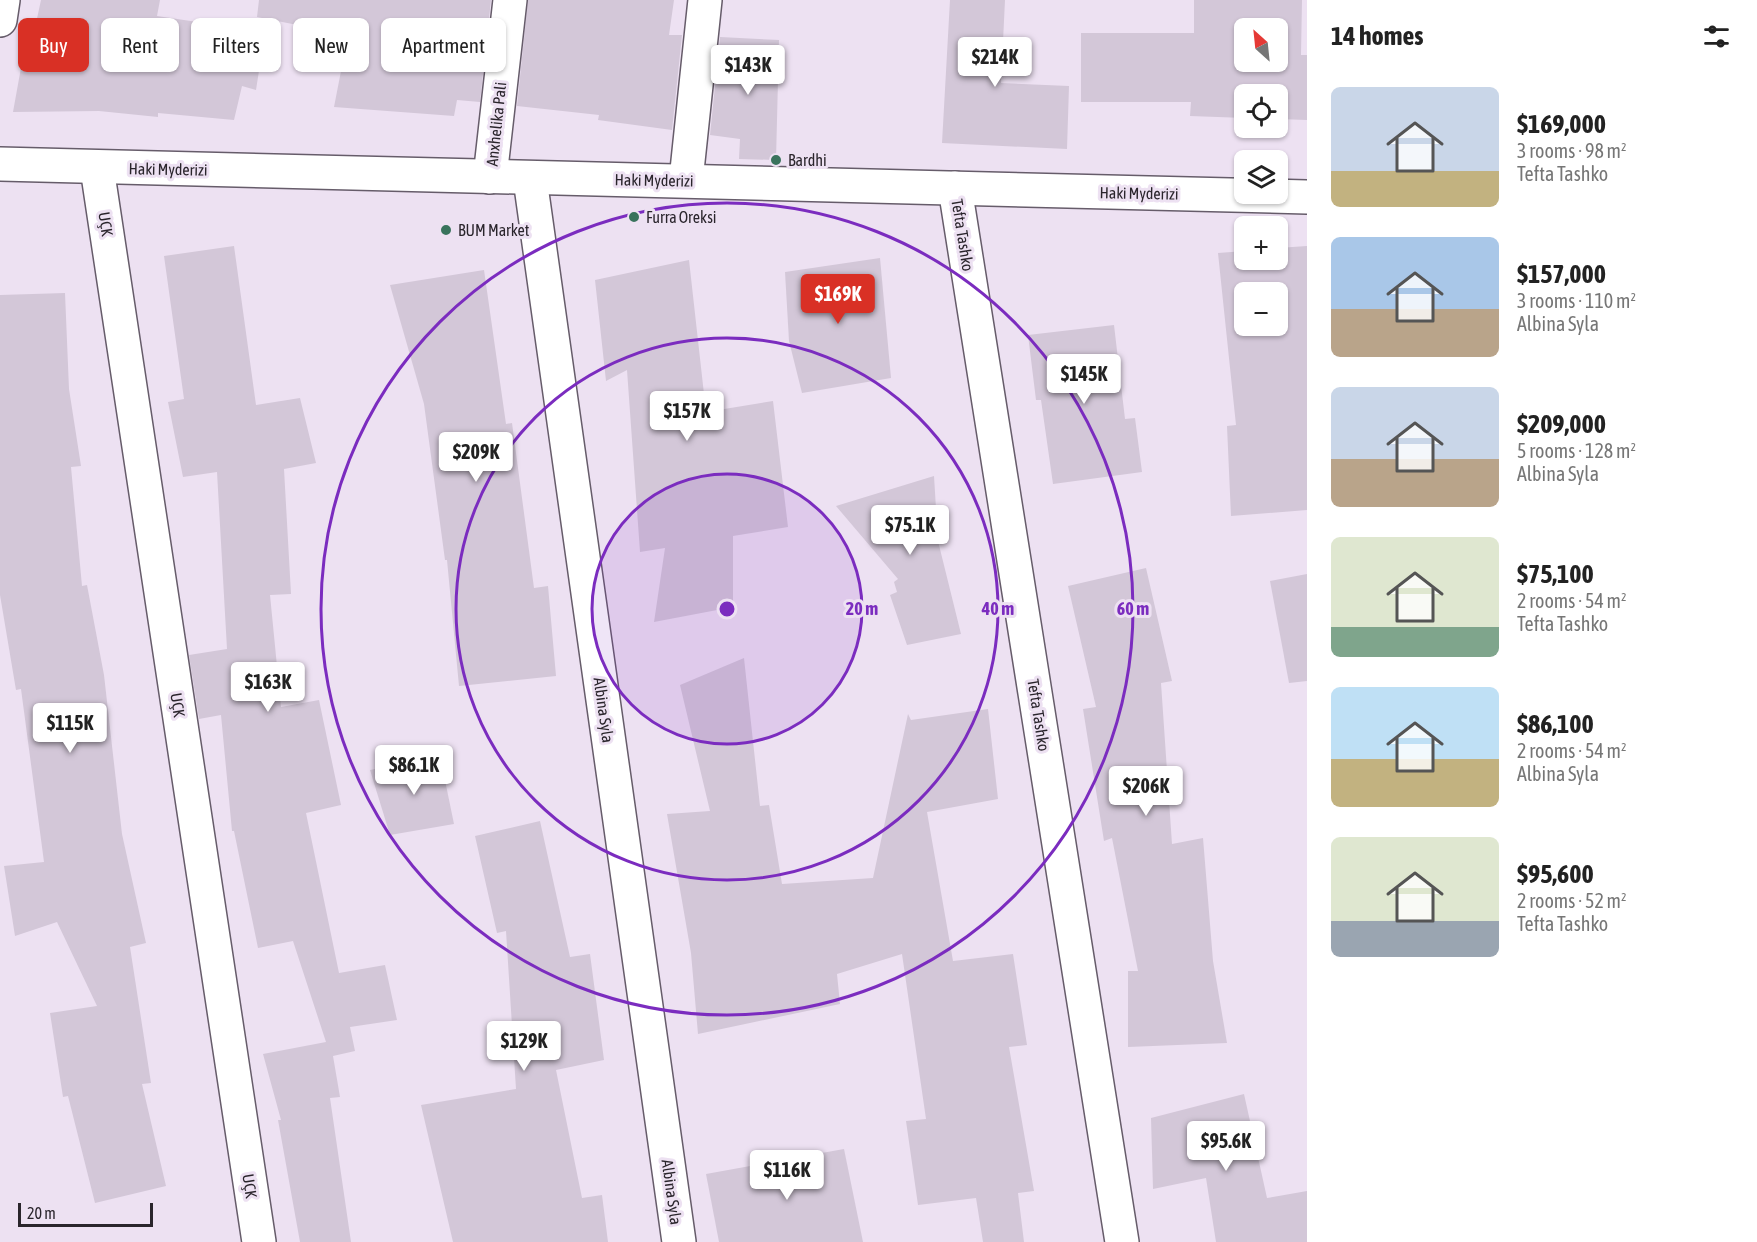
<!DOCTYPE html>
<html lang="en">
<head>
<meta charset="utf-8">
<style>
  :root { --surface:#fff; --page:#f2f2f2; --text:#222; --muted:#767676; --accent:#d93025 }
  body { margin:0; font-family:"Asap Condensed",sans-serif; background:var(--page); color:var(--text); height:100vh; display:flex; flex-direction:column; font-size:22px; white-space:nowrap }
  * { box-sizing:border-box; margin:0 }
  p { font-size:20px; color:var(--muted) }
  .icon { flex:none; width:33px; height:33px; fill:none; stroke:currentColor; stroke-width:2; stroke-linecap:round; stroke-linejoin:round }
  .map { position:relative; flex:1; overflow:hidden }
  .side { display:flex; flex-direction:column; background:var(--surface); width:450px }
  .side>* { flex:none }
  .guide { position:absolute; left:18px; top:18px; width:570px; height:54px; display:flex; gap:12px }
  .needle { width:39px; rotate:333deg }
  .fabs { position:absolute; left:1234px; top:18px; display:grid; gap:12px }
  .fabs a { display:grid; place-items:center; width:54px; height:54px; border-radius:9px; background:var(--surface); box-shadow:0 2px 4px #0004; font-size:30px }
  .scale { position:absolute; left:18px; bottom:15px; width:135px; box-sizing:border-box; padding-left:6px; border:3px solid #2a252c; border-top:0; font-size:16px; line-height:21px; white-space:nowrap; color:#2a252c; -webkit-text-stroke:4px #ede1f2; paint-order:stroke }
  .price { position:absolute; translate:-50% -51px; padding:0 14px; border-radius:6px; background:#fff; color:#222; font-size:20px; line-height:39px; filter:drop-shadow(0 2px 3px #0008) }
  .price::after { content:''; position:absolute; left:50%; top:36px; width:18px; height:14px; margin-left:-9px; background:inherit; clip-path:polygon(0 0,100% 0,50% 100%) }
  .price.active { background:var(--accent); color:#fff }
  ul { padding:0; list-style:none }
  li { display:flex; align-items:center; gap:18px; height:150px; padding:0 24px }
  li span { display:grid; place-items:center; flex:none; width:168px; height:120px; border-radius:9px; color:#555 }
  li>.icon { margin-inline-start:auto }
  span .icon { width:72px; height:72px; fill:#fffc; stroke-width:1 }
  li b { font-size:26px }
  h2 { display:flex; justify-content:space-between; align-items:center; height:72px; padding:0 24px; font-size:26px }
  .pill { padding:0 21px; border-radius:9px; background:var(--surface); box-shadow:0 2px 4px #0004; font-size:21px; line-height:54px }
  .pill.active { background:var(--accent); color:#fff }
  main { display:flex; flex:1; min-height:0 }
  .map>svg:first-child { display:block }
  .building { fill:#d3c7d8; fill-rule:evenodd }
  .lines { fill:none; stroke-linecap:round; stroke-linejoin:round }
  .street-casing { stroke:#665c6a; stroke-width:36 }
  .secondary-casing { stroke:#665c6a; stroke-width:36 }
  .street { stroke:#fff; stroke-width:33 }
  .secondary { stroke:#fff; stroke-width:33 }
  .ring { fill:none; stroke:#7b2cbf; stroke-width:3 }
  .poi-dot { fill:#39735c; stroke:#ede1f2; stroke-width:2 }
  .labels { text-anchor:middle; dominant-baseline:central; stroke-width:6; stroke-linejoin:round; paint-order:stroke }
  .street-label { font-size:16px; fill:#2a252c; stroke:#ede1f2 }
  .poi-label { font-size:16px; fill:#2a252c; stroke:#ede1f2; text-anchor:start }
  .centre { fill:#7b2cbf; stroke:#ede1f2; stroke-width:3 }
  .ring-label { font-size:18px; text-anchor:middle; font-weight:bold; fill:#7b2cbf; stroke:#ede1f2; stroke-width:6; stroke-linejoin:round; paint-order:stroke }
</style>
</head>
<body>
<main>
<div class="map">
<svg width="1307" height="1242" viewBox="0 0 1307 1242">
  <rect width="100%" height="100%" fill="#ede1f2"/>
  <g class="building">
    <path d="M 41,0 L 160,0 L 157,16 L 265,32 L 256,90 L 242,86 L 234,120 L 158,113 L 158,117 L 99,111 L 13,112 L 24,51 L 30,51 Z"/>
    <path d="M 259,0 L 491,0 L 480,102 L 457,100 L 454,116 L 334,107 L 348,35 L 257,17 Z"/>
    <path d="M 528,0 L 674,0 L 669,35 L 682,35 L 672,130 L 598,120 L 599,115 L 517,106 Z"/>
    <path d="M 950,0 L 1005,0 L 1001,83 L 1069,86 L 1067,149 L 942,143 Z"/>
    <path d="M 1194,0 L 1302,0 L 1301,55 L 1307,55 L 1307,120 L 1278,119 L 1278,94 L 1245,94 L 1245,118 L 1190,116 L 1191,102 L 1081,102 L 1081,33 L 1194,33 ZM 1245,28 L 1278,28 L 1278,62 L 1245,62 Z"/>
    <path d="M 720,37 L 779,40 L 776,160 L 739,159 L 740,139 L 710,135 Z"/>
    <path d="M 234,246 L 256,405 L 300,398 L 316,463 L 284,469 L 291,594 L 270,595 L 281,707 L 319,700 L 341,805 L 306,813 L 339,973 L 385,965 L 397,1020 L 350,1027 L 355,1051 L 333,1056 L 340,1097 L 330,1098 L 351,1242 L 300,1242 L 278,1120 L 281,1120 L 263,1054 L 326,1042 L 293,941 L 258,948 L 234,831 L 232,831 L 221,715 L 199,719 L 189,655 L 227,649 L 217,472 L 183,477 L 168,402 L 184,399 L 164,256 Z"/>
    <path d="M 1307,246 L 1307,510 L 1231,516 L 1227,426 L 1236,425 L 1218,253 L 1245,251 L 1245,260 L 1278,260 L 1278,248 ZM 1245,292 L 1278,292 L 1278,326 L 1245,326 Z"/>
    <path d="M 880,258 L 891,378 L 802,393 L 789,341 L 785,272 Z"/>
    <path d="M 689,260 L 706,412 L 773,401 L 788,527 L 733,536 L 733,607 L 654,622 L 665,548 L 640,552 L 627,370 L 606,381 L 595,280 Z"/>
    <path d="M 484,270 L 506,424 L 512,423 L 534,588 L 548,586 L 556,676 L 459,686 L 447,560 L 445,560 L 424,404 L 390,285 Z"/>
    <path d="M 65,293 L 69,389 L 81,466 L 71,467 L 82,586 L 87,585 L 104,675 L 122,834 L 146,943 L 130,947 L 151,1083 L 142,1084 L 166,1186 L 95,1203 L 68,1096 L 63,1097 L 50,1013 L 97,1006 L 57,922 L 15,936 L 4,866 L 44,862 L 21,689 L 16,690 L 0,595 L 0,295 Z"/>
    <path d="M 1114,325 L 1125,419 L 1135,418 L 1142,472 L 1053,484 L 1041,400 L 1036,400 L 1028,335 Z"/>
    <path d="M 934,476 L 938,541 L 961,634 L 907,645 L 890,595 L 897,592 L 894,582 L 898,579 L 836,506 Z"/>
    <path d="M 1146,568 L 1172,681 L 1161,683 L 1172,844 L 1203,838 L 1213,961 L 1227,1043 L 1128,1047 L 1128,971 L 1138,971 L 1112,838 L 1104,841 L 1083,709 L 1096,707 L 1068,586 Z"/>
    <path d="M 1307,574 L 1307,681 L 1289,683 L 1270,581 Z"/>
    <path d="M 744,658 L 760,806 L 769,805 L 782,884 L 873,878 L 908,714 L 911,720 L 988,709 L 998,799 L 927,812 L 953,961 L 1013,954 L 1027,1045 L 1009,1047 L 1034,1191 L 1018,1193 L 1024,1242 L 983,1242 L 976,1198 L 918,1205 L 906,1121 L 926,1119 L 902,954 L 837,974 L 840,1004 L 698,1034 L 691,953 L 667,814 L 710,811 L 680,685 Z"/>
    <path d="M 440,756 L 454,824 L 390,835 L 370,770 Z"/>
    <path d="M 540,821 L 570,957 L 590,954 L 604,1060 L 556,1070 L 582,1198 L 602,1195 L 608,1242 L 453,1242 L 421,1105 L 516,1089 L 506,931 L 497,933 L 475,836 Z"/>
    <path d="M 1244,1094 L 1267,1198 L 1307,1191 L 1307,1242 L 1216,1242 L 1206,1178 L 1153,1189 L 1151,1118 Z"/>
    <path d="M 844,1149 L 863,1242 L 719,1242 L 706,1174 Z"/>
  </g>
  <g class="lines">
    <g class="street-casing">
      <g id="street">
        <path d="M 0,20 L 3,0"/>
        <path d="M 97,168 L 259,1242"/>
        <path d="M 490,177 L 510,0"/>
        <path d="M 530,179 L 679,1242"/>
        <path d="M 686,180 L 705,0"/>
        <path d="M 955,188 L 1122,1242"/>
      </g>
    </g>
    <g class="secondary-casing">
      <path id="secondary" d="M 0,164 L 1307,197"/>
    </g>
    <use href="#street" class="street"/>
    <use href="#secondary" class="secondary"/>
  </g>
  <circle cx="727" cy="609" r="135" fill="#7b2cbf" fill-opacity=".12"/>
  <g class="ring">
    <circle cx="727" cy="609" r="135"/>
    <circle cx="727" cy="609" r="271"/>
    <circle cx="727" cy="609" r="406"/>
  </g>
  <g class="poi-dot">
    <circle cx="776" cy="160" r="6"/>
    <circle cx="634" cy="217" r="6"/>
    <circle cx="446" cy="230" r="6"/>
  </g>
  <g class="labels">
    <g class="street-label">
      <text transform="translate(496 124) rotate(-84)">Anxhelika Pali</text>
      <text transform="translate(168 169) rotate(1)">Haki Myderizi</text>
      <text transform="translate(654 180) rotate(1)">Haki Myderizi</text>
      <text transform="translate(1139 193) rotate(1)">Haki Myderizi</text>
      <text transform="translate(106 224) rotate(81)">UÇK</text>
      <text transform="translate(963 235) rotate(81)">Tefta Tashko</text>
      <text transform="translate(178 705) rotate(81)">UÇK</text>
      <text transform="translate(604 710) rotate(82)">Albina Syla</text>
      <text transform="translate(1039 715) rotate(81)">Tefta Tashko</text>
      <text transform="translate(250 1186) rotate(81)">UÇK</text>
      <text transform="translate(672 1192) rotate(82)">Albina Syla</text>
    </g>
    <g class="poi-label">
      <text x="788" y="160">Bardhi</text>
      <text x="646" y="217">Furra Oreksi</text>
      <text x="458" y="230">BUM Market</text>
    </g>
  </g>
  <circle cx="727" cy="609" r="9" class="centre"/>
  <g class="ring-label">
    <text x="862" y="615">20 m</text>
    <text x="998" y="615">40 m</text>
    <text x="1133" y="615">60 m</text>
  </g>
</svg>
<div class="fabs">
<a><svg class="needle" viewBox="-14 -14 28 28"><path d="M0-13l5 13h-10z" fill="#e53935"/><path d="M0 13l5-13h-10z" fill="#767676"/></svg></a>
<a><svg class="icon" aria-label="locate" viewBox="0 0 24 24"><circle cx="12" cy="12" r="6"/><path d="M12 2v4M12 18v4M2 12h4M18 12h4"/></svg></a>
<a><svg class="icon" aria-label="layers" viewBox="0 0 24 24"><path d="M12 4l9 5-9 5-9-5zM3 14l9 5 9-5"/></svg></a>
<a>+</a>
<a>−</a>
</div>
<div class="scale">20 m</div>
<b class="price" style="left:995px;top:88px">$214K</b>
<b class="price" style="left:748px;top:96px">$143K</b>
<b class="price active" style="left:838px;top:325px">$169K</b>
<b class="price" style="left:1084px;top:405px">$145K</b>
<b class="price" style="left:687px;top:442px">$157K</b>
<b class="price" style="left:476px;top:483px">$209K</b>
<b class="price" style="left:910px;top:556px">$75.1K</b>
<b class="price" style="left:268px;top:713px">$163K</b>
<b class="price" style="left:70px;top:754px">$115K</b>
<b class="price" style="left:414px;top:796px">$86.1K</b>
<b class="price" style="left:1146px;top:817px">$206K</b>
<b class="price" style="left:524px;top:1072px">$129K</b>
<b class="price" style="left:1226px;top:1172px">$95.6K</b>
<b class="price" style="left:787px;top:1201px">$116K</b>
<div class="guide">
<a class="pill active">Buy</a>
<a class="pill">Rent</a>
<a class="pill">Filters</a>
<a class="pill">New</a>
<a class="pill">Apartment</a>
</div>
</div>
<section class="side">
<h2>14 homes<svg class="icon" aria-label="filters" viewBox="0 0 24 24"><path d="M4 7h16M4 17h16"/><circle cx="9" cy="7" r="2"/><circle cx="15" cy="17" r="2"/></svg></h2>
<ul>
<li><span style="background:linear-gradient(#c9d6e8 70%,#c2b280 0)"><svg class="icon" aria-label="home" viewBox="0 0 24 24"><path d="M3 11l9-7 9 7M6 9v11h12V9"/></svg></span><div><b>$169,000</b><p>3 rooms · 98 m²</p><p>Tefta Tashko</p></div></li>
<li><span style="background:linear-gradient(#a9c7e8 60%,#b9a48a 0)"><svg class="icon" aria-label="home" viewBox="0 0 24 24"><path d="M3 11l9-7 9 7M6 9v11h12V9"/></svg></span><div><b>$157,000</b><p>3 rooms · 110 m²</p><p>Albina Syla</p></div></li>
<li><span style="background:linear-gradient(#c9d6e8 60%,#b9a48a 0)"><svg class="icon" aria-label="home" viewBox="0 0 24 24"><path d="M3 11l9-7 9 7M6 9v11h12V9"/></svg></span><div><b>$209,000</b><p>5 rooms · 128 m²</p><p>Albina Syla</p></div></li>
<li><span style="background:linear-gradient(#dfe7d0 75%,#7fa58c 0)"><svg class="icon" aria-label="home" viewBox="0 0 24 24"><path d="M3 11l9-7 9 7M6 9v11h12V9"/></svg></span><div><b>$75,100</b><p>2 rooms · 54 m²</p><p>Tefta Tashko</p></div></li>
<li><span style="background:linear-gradient(#bfe0f5 60%,#c2b280 0)"><svg class="icon" aria-label="home" viewBox="0 0 24 24"><path d="M3 11l9-7 9 7M6 9v11h12V9"/></svg></span><div><b>$86,100</b><p>2 rooms · 54 m²</p><p>Albina Syla</p></div></li>
<li><span style="background:linear-gradient(#dfe7d0 70%,#9aa5b1 0)"><svg class="icon" aria-label="home" viewBox="0 0 24 24"><path d="M3 11l9-7 9 7M6 9v11h12V9"/></svg></span><div><b>$95,600</b><p>2 rooms · 52 m²</p><p>Tefta Tashko</p></div></li>
</ul>
</section>
</main>
</body>
</html>
